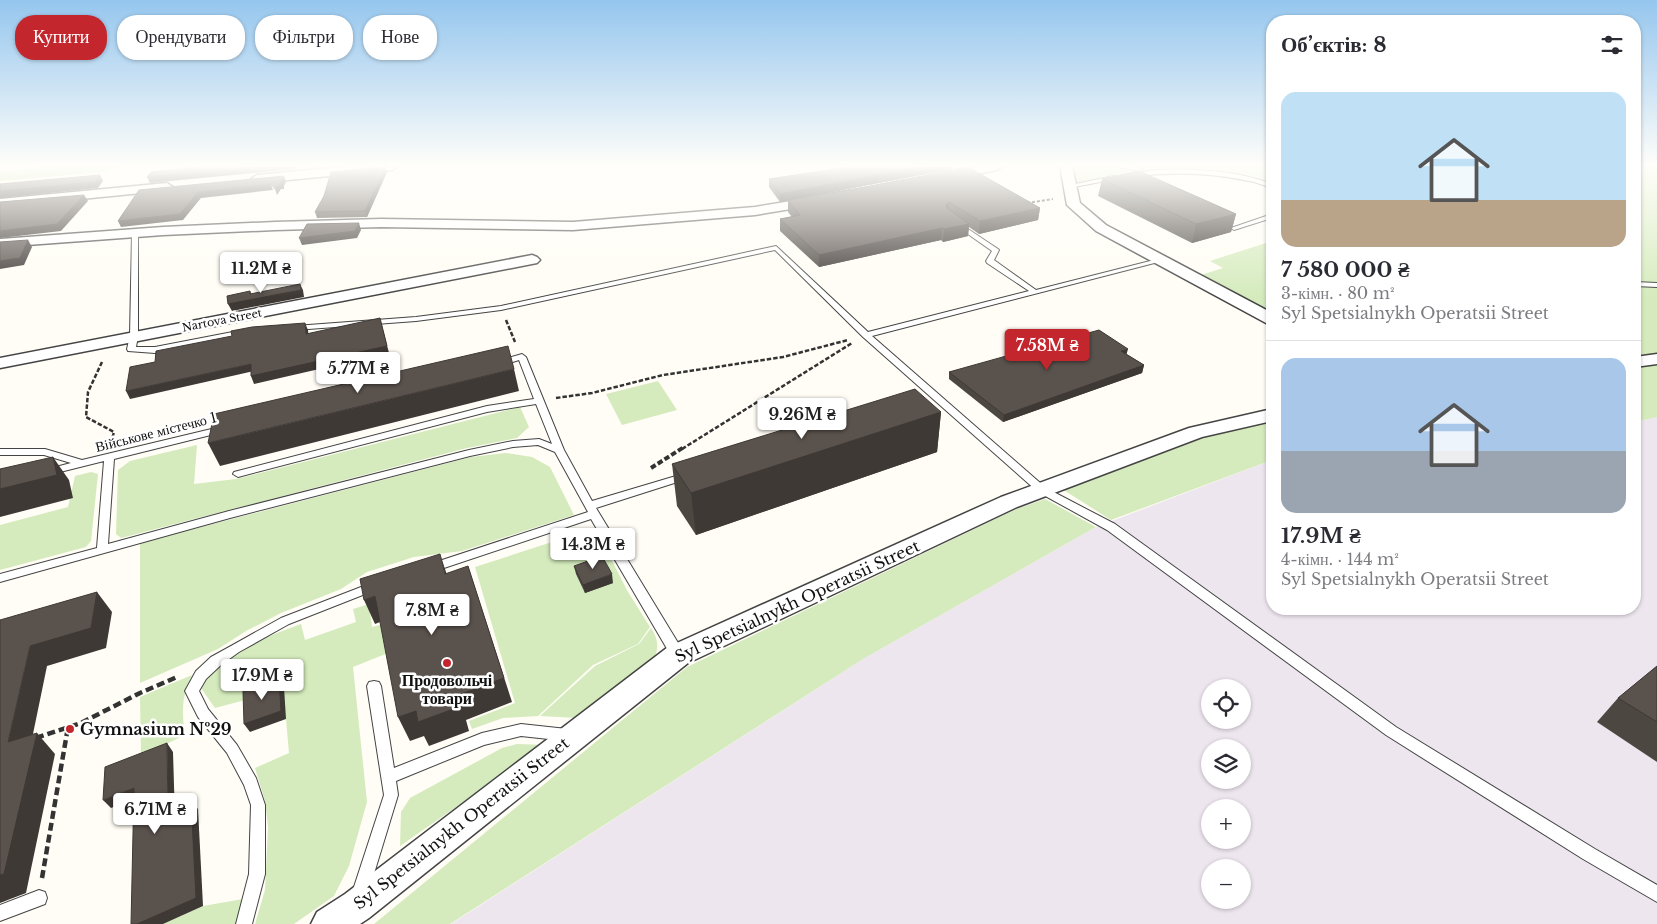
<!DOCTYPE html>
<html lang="uk">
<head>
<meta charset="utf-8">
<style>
  :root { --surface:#fff; --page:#f7f7f7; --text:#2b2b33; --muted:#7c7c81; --line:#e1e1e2; --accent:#c4262e }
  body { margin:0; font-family:"Libre Baskerville",serif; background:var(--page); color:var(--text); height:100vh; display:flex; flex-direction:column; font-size:19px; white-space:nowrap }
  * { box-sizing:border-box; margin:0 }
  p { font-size:16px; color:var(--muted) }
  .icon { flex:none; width:28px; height:28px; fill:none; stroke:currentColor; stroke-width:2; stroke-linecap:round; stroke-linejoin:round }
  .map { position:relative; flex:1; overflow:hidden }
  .drawer { position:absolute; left:1266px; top:15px; width:375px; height:600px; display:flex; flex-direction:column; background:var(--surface); border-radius:20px; box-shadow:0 1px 4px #0004 }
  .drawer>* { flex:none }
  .guide { position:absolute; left:15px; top:15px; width:475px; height:45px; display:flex; gap:10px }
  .tools { position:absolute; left:1201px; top:679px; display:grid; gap:10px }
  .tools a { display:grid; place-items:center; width:50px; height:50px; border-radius:50%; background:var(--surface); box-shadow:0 1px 4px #0004; font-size:25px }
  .price { position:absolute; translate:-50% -42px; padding:0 11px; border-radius:5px; background:#fff; color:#222; font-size:16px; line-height:32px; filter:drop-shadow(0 1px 2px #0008) }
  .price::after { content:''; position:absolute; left:50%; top:30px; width:15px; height:11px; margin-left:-8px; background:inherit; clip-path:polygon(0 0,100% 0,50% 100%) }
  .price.active { background:var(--accent); color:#fff }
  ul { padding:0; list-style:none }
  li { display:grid; align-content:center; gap:10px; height:265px; padding:0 15px }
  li+li { border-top:1px solid var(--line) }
  li span { display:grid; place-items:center; height:155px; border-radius:15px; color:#555 }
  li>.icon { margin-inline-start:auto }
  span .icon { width:90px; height:90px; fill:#fffc; stroke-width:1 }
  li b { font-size:21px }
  h2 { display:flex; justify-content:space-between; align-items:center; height:60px; padding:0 15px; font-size:21px }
  .pill { padding:0 18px; border-radius:20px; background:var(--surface); box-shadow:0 1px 4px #0004; font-size:18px; line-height:45px }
  .pill.active { background:var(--accent); color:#fff }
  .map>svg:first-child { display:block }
  .industrial { fill:#eee6ef; fill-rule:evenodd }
  .green { fill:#d5ebbd }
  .forest { fill:#b9dc9c }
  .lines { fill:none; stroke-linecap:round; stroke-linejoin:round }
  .lane-casing { stroke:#444; stroke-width:2 }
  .street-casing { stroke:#444; stroke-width:3 }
  .path-far3 { stroke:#333; stroke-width:2; stroke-dasharray:3 2; stroke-linecap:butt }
  .path-far2 { stroke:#333; stroke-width:2.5; stroke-dasharray:4.5 2; stroke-linecap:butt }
  .path-far1 { stroke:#333; stroke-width:4; stroke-dasharray:5.5 2.5; stroke-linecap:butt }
  .path { stroke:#333; stroke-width:4.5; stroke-dasharray:8 4; stroke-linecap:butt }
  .lane { fill:#fff; fill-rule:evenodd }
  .street { fill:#fff; fill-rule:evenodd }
  .wall { fill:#4d4742 }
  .shaded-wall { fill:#3f3936 }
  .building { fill:#5a524d; stroke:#3f3936 }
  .poi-dot { fill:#c4262e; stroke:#fff; stroke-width:2 }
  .labels { text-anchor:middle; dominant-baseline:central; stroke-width:5; stroke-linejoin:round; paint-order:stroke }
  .far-street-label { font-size:11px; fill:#111; stroke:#fff }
  .street-label { font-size:14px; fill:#111; stroke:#fff }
  .near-street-label { font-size:16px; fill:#111; stroke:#fff }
  .near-poi-label { font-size:16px; font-weight:bold; fill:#111; stroke:#fff }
</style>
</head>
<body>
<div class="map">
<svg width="1657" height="924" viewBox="0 0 1657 924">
  <rect width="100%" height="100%" fill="#fffdf5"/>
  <path class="industrial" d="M 1657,417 L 1657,924 L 451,924 L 863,659 L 1096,527 L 1272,460 L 1272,609 L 1635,609 L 1635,422 ZM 1210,688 L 1242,688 L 1242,720 L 1210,720 ZM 1210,748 L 1242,748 L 1242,780 L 1210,780 ZM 1210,808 L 1242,808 L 1242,840 L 1210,840 ZM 1210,868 L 1242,868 L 1242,900 L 1210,900 Z"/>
  <g class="green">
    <path d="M 1066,166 L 1272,166 L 1272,185 L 1247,179 L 1171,170 L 1069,186 Z"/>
    <path d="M 1635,166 L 1657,166 L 1657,355 L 1635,358 Z"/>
    <path d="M 1272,241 L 1272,313 L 1201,275 L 1223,268 L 1210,261 Z"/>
    <path d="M 1657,365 L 1657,417 L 1635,422 L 1635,368 Z"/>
    <path d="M 658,381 L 677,410 L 622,425 L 606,394 Z"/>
    <path d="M 520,407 L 529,427 L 517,438 L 467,448 L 121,538 L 116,534 L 118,470 L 130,461 L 197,445 L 194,484 L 236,479 Z"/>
    <path d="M 1272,422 L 1272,460 L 1111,520 L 1062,489 L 1203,437 Z"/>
    <path d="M 506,453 L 532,457 L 550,467 L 574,515 L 462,551 L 414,557 L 367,572 L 341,589 L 281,613 L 246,631 L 218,649 L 140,683 L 140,543 L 471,457 Z"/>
    <path d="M 91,472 L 98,474 L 91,541 L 86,547 L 0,570 L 0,525 L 68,507 L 75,476 Z"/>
    <path d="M 1045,499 L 1096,527 L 863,659 L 450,924 L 374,924 L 687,667 L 1014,510 Z"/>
    <path d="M 595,528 L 628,592 L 650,627 L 638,644 L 593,665 L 538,716 L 503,718 L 472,729 L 469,721 L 515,703 L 475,567 Z"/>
    <path d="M 369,604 L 372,627 L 383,624 L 388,653 L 353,667 L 367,802 L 349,866 L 334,896 L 294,924 L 255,924 L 265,890 L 268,827 L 265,801 L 255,768 L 289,753 L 286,719 L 249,699 L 215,708 L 201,688 C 219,651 265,638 301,624 L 305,640 L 356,622 L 353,609 Z"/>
    <path d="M 651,628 C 675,664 624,680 601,697 C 593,703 585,711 577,718 L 540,716 L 595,666 L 639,644 Z"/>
    <path d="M 192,675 C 181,698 182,711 185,735 L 141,756 L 140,697 Z"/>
    <path d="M 517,744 L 545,745 L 400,846 L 401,812 L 410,798 L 502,748 Z"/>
    <path d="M 243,899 L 236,924 L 163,924 L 203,906 Z"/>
  </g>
  <path class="forest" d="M 49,166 L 122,166 L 102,172 L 0,181 L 0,172 Z"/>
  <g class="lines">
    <g class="lane-casing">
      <g id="lane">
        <path d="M 1113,166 L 1133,166 L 1143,169 L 1140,171 Z"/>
        <path d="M 1158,170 C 1194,168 1239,171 1272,184 L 1272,188 C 1266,186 1260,184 1254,182 C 1213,173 1173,171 1131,177 L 1128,175 L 1131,173 Z"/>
        <path d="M 1114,176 L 1116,177 L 1116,179 L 1069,188 L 1066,186 Z"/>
        <path d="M 1272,214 L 1272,218 L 1234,230 L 1231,228 Z"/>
        <path d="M 955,223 L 959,223 L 998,249 L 999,250 L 994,260 L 1036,290 L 1162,258 L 1166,260 L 872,336 L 1046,488 L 1115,524 L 1396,727 L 1595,849 L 1657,885 L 1657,902 L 1583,859 L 1386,735 L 1107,530 L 1038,492 L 863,337 L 775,250 L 501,310 L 416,321 L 295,330 L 291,328 L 295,326 L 416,317 L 501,306 L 776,246 L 868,332 L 1029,291 L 987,263 L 986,261 L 992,251 L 955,225 Z"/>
        <path d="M 135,231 L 138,233 L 138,336 L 136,347 L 155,347 L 243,330 L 247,332 L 246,334 L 155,353 L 128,351 L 127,349 L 130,336 L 132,233 Z"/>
        <path d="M 1635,282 L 1657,283 L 1657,287 L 1635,286 Z"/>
        <path d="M 522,354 L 526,357 L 564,450 L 592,501 L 686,473 L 691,476 L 690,478 L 596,508 L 683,651 L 684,655 L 683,659 L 678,660 L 673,659 L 591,519 L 435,571 L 427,571 L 425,568 L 427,565 L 588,512 L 555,452 L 538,445 L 513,447 L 470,456 L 230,518 L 0,582 L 0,574 L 97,548 L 104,461 L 48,475 L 43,472 L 44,470 L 71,463 L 44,455 L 0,455 L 0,449 L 45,449 L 82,460 L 224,426 L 227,427 L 229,429 L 227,431 L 114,459 L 108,544 L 229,511 L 469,450 L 513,441 L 539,439 L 552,444 L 536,404 L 487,412 L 238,477 L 233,474 L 234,472 L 487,406 L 534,399 L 519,360 L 500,366 L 496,363 L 497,361 Z"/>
        <path d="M 374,582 L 378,583 L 380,586 L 378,589 L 289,624 L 239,652 L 221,665 L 206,679 L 199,691 L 208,709 L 237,745 L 256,778 L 265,805 L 265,874 L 252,924 L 236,924 L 249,874 L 251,805 L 244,785 L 227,753 L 198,717 L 185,691 L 196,671 L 211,657 L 231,646 L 281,618 Z"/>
        <path d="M 374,681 L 379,682 L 381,686 L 394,768 L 482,733 L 521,724 L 567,729 L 572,731 L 574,735 L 572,739 L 567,741 L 521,736 L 484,745 L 396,781 L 398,795 L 369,890 L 367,896 L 361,898 L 355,896 L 353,890 L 384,795 L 367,686 L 369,682 Z"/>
        <path d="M 39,890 L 45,892 L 47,898 L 45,904 L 0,921 L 0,905 Z"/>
      </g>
    </g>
    <g class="street-casing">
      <g id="street">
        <path d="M 350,166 L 398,166 L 392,170 L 257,183 L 251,179 L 257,175 Z"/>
        <path d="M 976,166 L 1003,166 L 997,170 L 946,180 L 940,176 L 942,173 Z"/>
        <path d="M 1060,166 L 1072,166 L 1080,203 L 1106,225 L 1272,313 L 1272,324 L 1266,323 L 1096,231 L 1067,205 Z"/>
        <path d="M 167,183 L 173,187 L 172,190 L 0,207 L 0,199 Z"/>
        <path d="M 816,197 L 823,201 L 821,204 L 755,215 L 573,230 L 381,227 L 275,230 L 163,235 L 0,247 L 0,239 L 163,227 L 275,222 L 381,219 L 573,222 L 755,207 Z"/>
        <path d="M 532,255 L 537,257 L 540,260 L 537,263 L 0,368 L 0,358 Z"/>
        <path d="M 1657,354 L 1657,364 L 1635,367 L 1635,357 Z"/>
        <path d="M 1272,409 L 1272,421 L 1202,437 L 1017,507 L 688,663 L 369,918 L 360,924 L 311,924 L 317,912 L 345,894 L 668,647 L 1001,497 L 1189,428 Z"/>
      </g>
    </g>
    <path class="path-far3" d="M 1027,203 L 1053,199"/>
    <g class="path-far2">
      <path d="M 506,320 L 515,342"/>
      <path d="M 102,362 L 88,392 L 86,417 L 114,432 L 112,439"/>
      <path d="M 556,398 L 592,393 L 663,375 L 783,357 L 848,340"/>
      <path d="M 682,449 L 852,343"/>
    </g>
    <path class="path-far1" d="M 651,468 L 684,447"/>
    <g class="path">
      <path d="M 36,738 L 81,723 L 140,693 L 177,677"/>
      <path d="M 42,878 L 68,727"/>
    </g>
    <use href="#lane" class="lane"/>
    <use href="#street" class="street"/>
  </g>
  <g class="wall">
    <path d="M 855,166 L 952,166 L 952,169 L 780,202 L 769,187 L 769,179 Z"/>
    <path d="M 387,172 L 367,217 L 317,218 L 315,212 Z"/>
    <path d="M 1102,179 L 1236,214 L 1231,232 L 1192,243 L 1098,196 Z"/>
    <path d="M 865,187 L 1040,208 L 1038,220 L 979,234 L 969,227 L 968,236 L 943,242 L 941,240 L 819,267 L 780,231 L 780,219 L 792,217 L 788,212 L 788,200 Z"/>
    <path d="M 1126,354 L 1144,365 L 1142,373 L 1003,422 L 949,379 L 949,372 Z"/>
    <path d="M 941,412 L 937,452 L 696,535 L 677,506 L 672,464 Z"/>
    <path d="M 574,566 L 613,583 L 585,593 L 576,574 Z"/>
    <path d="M 1657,666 L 1657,762 L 1597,722 L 1618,698 Z"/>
  </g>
  <g class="shaded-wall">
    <path d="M 263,166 L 297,166 L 295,169 L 150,183 L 147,177 Z"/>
    <path d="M 926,166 L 952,166 L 952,169 L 780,202 L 780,194 Z"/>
    <path d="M 386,167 L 387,172 L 367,217 L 365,211 Z"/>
    <path d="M 100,175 L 103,181 L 98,188 L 0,198 L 0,191 Z"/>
    <path d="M 284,176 L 286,182 L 284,186 L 284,189 L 281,189 L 277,195 L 275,189 Z"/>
    <path d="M 271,184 L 273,190 L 201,198 L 183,220 L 121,227 L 118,221 L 198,192 Z"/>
    <path d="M 84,195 L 88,201 L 61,231 L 0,238 L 0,231 Z"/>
    <path d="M 949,202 L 948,214 L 946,205 Z"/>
    <path d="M 1040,208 L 1038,220 L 979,234 L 980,221 Z"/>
    <path d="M 1236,214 L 1231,232 L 1192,243 L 1196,224 Z"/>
    <path d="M 359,223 L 361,230 L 357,238 L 302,245 L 299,238 Z"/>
    <path d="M 969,224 L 968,236 L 943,242 L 944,229 Z"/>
    <path d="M 942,228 L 941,240 L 819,267 L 819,255 Z"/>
    <path d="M 28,240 L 32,247 L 24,265 L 0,269 L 0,261 Z"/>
    <path d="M 300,284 L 303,290 L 304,297 L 232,311 L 228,304 L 250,294 L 250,291 L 253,298 Z"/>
    <path d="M 380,318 L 389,353 L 254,384 L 251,376 Z"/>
    <path d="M 305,323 L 308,330 L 309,341 L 306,334 Z"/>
    <path d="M 1128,349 L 1126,356 L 1121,351 Z"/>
    <path d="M 251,364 L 254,371 L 130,399 L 126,391 Z"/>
    <path d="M 1144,365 L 1142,373 L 1003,422 L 1004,415 Z"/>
    <path d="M 514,369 L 519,391 L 220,466 L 208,443 Z"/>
    <path d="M 941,412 L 937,452 L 696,535 L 691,493 Z"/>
    <path d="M 53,457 L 69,480 L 73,498 L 0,517 L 0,489 Z"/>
    <path d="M 440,554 L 448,578 L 445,574 Z"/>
    <path d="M 468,566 L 512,702 L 466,720 L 469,731 L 429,746 L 424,736 L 410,741 L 398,717 L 456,696 Z"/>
    <path d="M 612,574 L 613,583 L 585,593 L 583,585 Z"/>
    <path d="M 97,592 L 112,612 L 106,648 L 47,666 L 27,763 L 8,742 L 30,646 Z"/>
    <path d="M 375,596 L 385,620 L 375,624 L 364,600 Z"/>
    <path d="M 279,678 L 284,687 L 286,719 L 250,732 L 244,724 Z"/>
    <path d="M 37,733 L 55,754 L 26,893 L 0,903 L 0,875 Z"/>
    <path d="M 167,743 L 173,752 L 175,818 L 168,810 Z"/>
    <path d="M 134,788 L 141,796 L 111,808 L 103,800 Z"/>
    <path d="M 191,800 L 198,809 L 203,906 L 163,924 L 137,924 Z"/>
  </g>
  <g class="building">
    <path d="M 208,166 L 263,166 L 147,177 L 151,172 Z"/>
    <path d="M 855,166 L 926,166 L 780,194 L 769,179 Z"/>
    <path d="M 386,167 L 365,211 L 315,212 L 324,196 L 331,172 Z"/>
    <path d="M 968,167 L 1040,208 L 980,221 L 949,202 L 946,205 L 947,208 L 969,224 L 944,229 L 942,228 L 819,255 L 780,219 L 800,215 L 788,200 L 865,187 Z"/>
    <path d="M 1139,171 L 1236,214 L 1196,224 L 1102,179 Z"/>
    <path d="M 100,175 L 95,182 L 0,191 L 0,184 Z"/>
    <path d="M 284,176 L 281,180 L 282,183 L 279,183 L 275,189 L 271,184 L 198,192 L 180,214 L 118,221 L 139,190 Z"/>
    <path d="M 84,195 L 57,224 L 0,231 L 0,202 Z"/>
    <path d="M 359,223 L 355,231 L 299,238 L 307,224 Z"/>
    <path d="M 28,240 L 20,258 L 0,261 L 0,242 Z"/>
    <path d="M 300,284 L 301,290 L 228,304 L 227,296 L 250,291 L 250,294 Z"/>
    <path d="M 380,318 L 387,346 L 251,376 L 251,364 L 126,391 L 130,367 L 155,362 L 156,351 L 232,336 L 231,331 L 252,327 L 305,323 L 306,334 Z"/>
    <path d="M 1099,330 L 1128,349 L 1121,351 L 1144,365 L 1004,415 L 949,372 Z"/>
    <path d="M 508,346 L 514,369 L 208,443 L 214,414 Z"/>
    <path d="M 915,389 L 941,412 L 691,493 L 672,464 Z"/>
    <path d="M 53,457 L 57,475 L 0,489 L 0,469 Z"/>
    <path d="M 440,554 L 445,574 L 468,566 L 504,678 L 456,696 L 459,707 L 418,722 L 416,711 L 398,717 L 375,596 L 364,600 L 360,579 Z"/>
    <path d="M 602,556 L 612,574 L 583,585 L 574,566 Z"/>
    <path d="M 97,592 L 91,628 L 30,646 L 8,742 L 37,733 L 4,874 L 0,875 L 0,620 Z"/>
    <path d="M 1657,666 L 1657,722 L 1618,698 Z"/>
    <path d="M 279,678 L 281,711 L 244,724 L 243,691 Z"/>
    <path d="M 167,743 L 168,810 L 191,800 L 196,898 L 137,924 L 131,924 L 134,788 L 103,800 L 105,767 Z"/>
  </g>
  <linearGradient id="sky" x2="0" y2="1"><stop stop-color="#95c6ee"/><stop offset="0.56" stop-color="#fffefa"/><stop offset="1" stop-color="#fffefa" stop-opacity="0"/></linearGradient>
  <rect width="1657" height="296" fill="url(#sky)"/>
  <g class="poi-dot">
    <circle cx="447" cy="663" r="5"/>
    <circle cx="70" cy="729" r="5"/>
  </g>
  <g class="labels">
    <g class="far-street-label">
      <text transform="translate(222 320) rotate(-11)">Nartova Street</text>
    </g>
    <g class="street-label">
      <text transform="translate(156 432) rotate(-14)">Військове містечко 1</text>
    </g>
    <g class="near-street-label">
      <text transform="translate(797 601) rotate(-25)">Syl Spetsialnykh Operatsii Street</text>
      <text transform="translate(461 823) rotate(-38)">Syl Spetsialnykh Operatsii Street</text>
    </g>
    <g class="near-poi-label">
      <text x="447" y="680">Продовольчі<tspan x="447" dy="18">товари</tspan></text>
      <text x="80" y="729" text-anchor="start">Gymnasium №29</text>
    </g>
  </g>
</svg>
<div class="tools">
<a><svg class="icon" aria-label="locate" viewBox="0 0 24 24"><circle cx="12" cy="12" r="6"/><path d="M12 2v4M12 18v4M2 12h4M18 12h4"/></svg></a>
<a><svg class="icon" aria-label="layers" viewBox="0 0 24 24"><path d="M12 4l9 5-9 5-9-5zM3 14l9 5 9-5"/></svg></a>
<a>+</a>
<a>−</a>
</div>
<b class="price" style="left:261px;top:294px">11.2M ₴</b>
<b class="price active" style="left:1047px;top:371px">7.58M ₴</b>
<b class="price" style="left:358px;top:394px">5.77M ₴</b>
<b class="price" style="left:802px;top:440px">9.26M ₴</b>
<b class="price" style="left:593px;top:570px">14.3M ₴</b>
<b class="price" style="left:432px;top:636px">7.8M ₴</b>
<b class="price" style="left:262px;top:701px">17.9M ₴</b>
<b class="price" style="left:155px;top:835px">6.71M ₴</b>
<div class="guide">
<a class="pill active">Купити</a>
<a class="pill">Орендувати</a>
<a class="pill">Фільтри</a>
<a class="pill">Нове</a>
</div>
<section class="drawer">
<h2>Об’єктів: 8<svg class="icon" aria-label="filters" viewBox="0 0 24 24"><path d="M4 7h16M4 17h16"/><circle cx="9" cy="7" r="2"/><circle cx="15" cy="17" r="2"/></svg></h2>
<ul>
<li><span style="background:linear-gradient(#bfe0f5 70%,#b9a48a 0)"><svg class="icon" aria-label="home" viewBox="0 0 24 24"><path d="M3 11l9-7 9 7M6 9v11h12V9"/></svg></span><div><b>7 580 000 ₴</b><p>3-кімн. · 80 m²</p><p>Syl Spetsialnykh Operatsii Street</p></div></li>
<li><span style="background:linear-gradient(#a9c7e8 60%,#9aa5b1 0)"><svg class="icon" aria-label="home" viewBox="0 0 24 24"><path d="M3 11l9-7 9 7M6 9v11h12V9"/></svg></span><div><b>17.9M ₴</b><p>4-кімн. · 144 m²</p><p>Syl Spetsialnykh Operatsii Street</p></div></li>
</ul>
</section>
</div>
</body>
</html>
